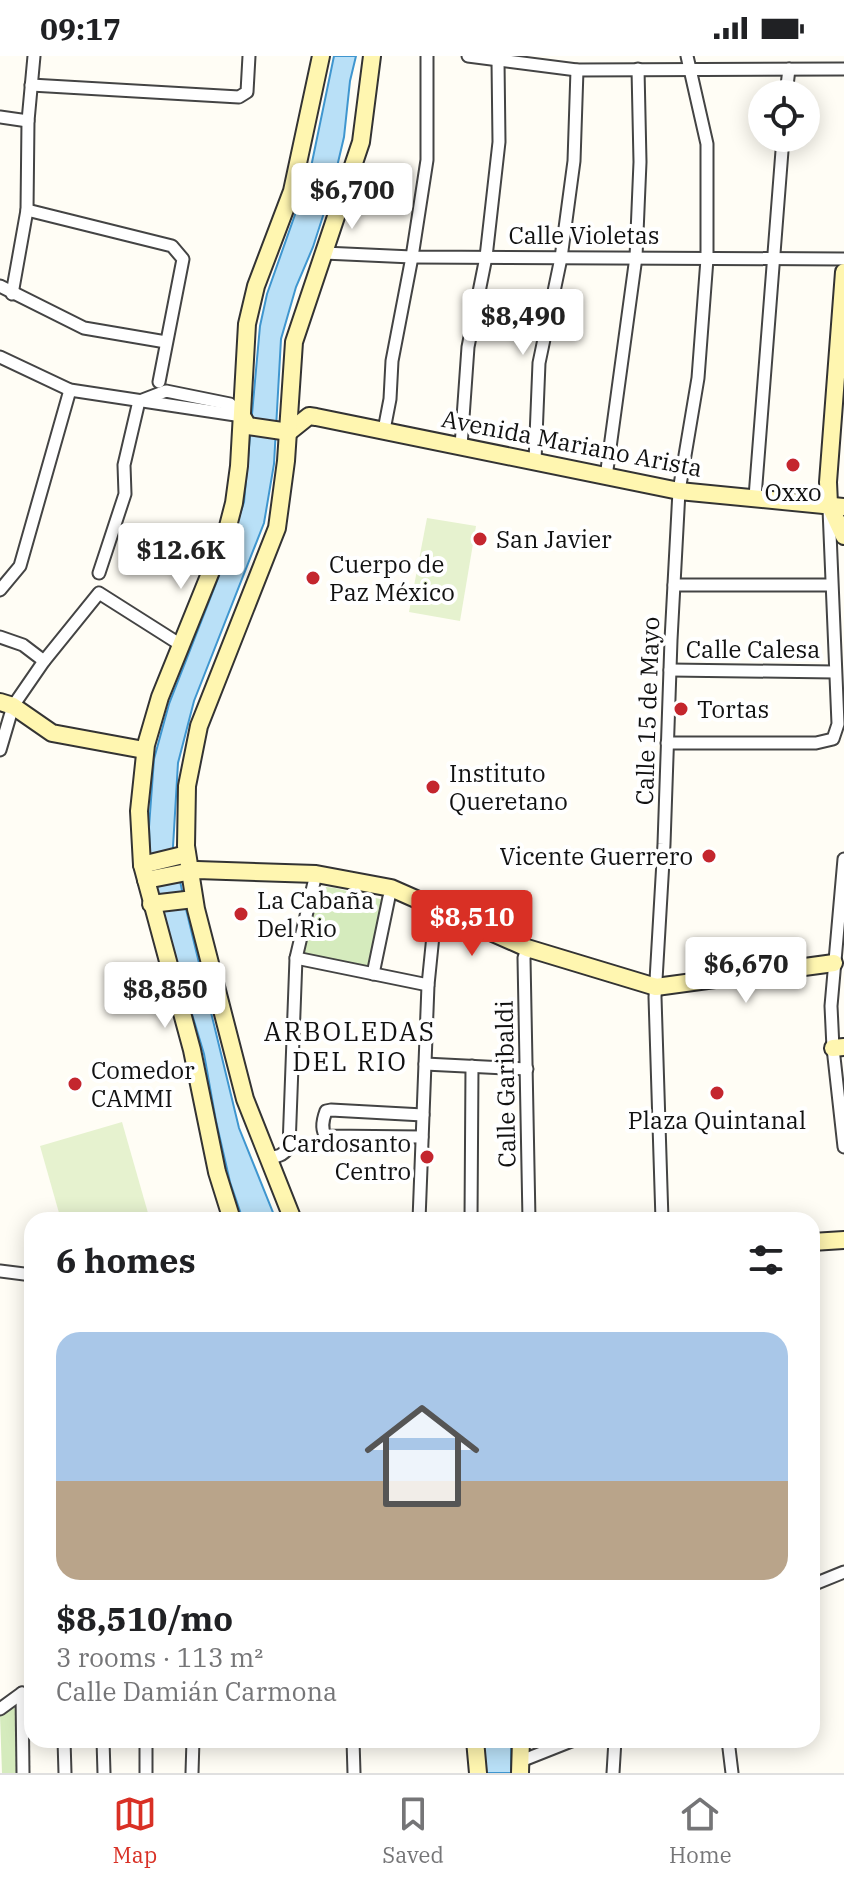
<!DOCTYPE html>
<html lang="en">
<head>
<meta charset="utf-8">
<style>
  :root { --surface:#fff; --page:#f2f2f2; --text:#202124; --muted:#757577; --line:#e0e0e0; --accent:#d93025 }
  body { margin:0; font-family:"IBM Plex Serif",serif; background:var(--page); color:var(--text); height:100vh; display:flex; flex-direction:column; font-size:30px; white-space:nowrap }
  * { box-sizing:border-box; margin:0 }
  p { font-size:26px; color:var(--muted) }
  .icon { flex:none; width:44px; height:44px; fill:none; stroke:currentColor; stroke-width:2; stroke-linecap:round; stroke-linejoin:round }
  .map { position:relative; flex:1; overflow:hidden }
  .sheet { position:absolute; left:24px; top:1156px; width:796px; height:536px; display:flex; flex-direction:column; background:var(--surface); border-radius:24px; box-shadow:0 4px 20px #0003 }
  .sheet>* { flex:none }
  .buttons { position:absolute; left:748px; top:24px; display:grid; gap:16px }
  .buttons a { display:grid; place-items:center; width:72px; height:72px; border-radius:50%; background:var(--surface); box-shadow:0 4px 20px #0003; font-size:40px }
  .price { position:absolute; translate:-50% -68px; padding:0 18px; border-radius:8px; background:#fff; color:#222; font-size:26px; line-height:52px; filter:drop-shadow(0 2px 4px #0008) }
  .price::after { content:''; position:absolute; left:50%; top:48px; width:24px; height:18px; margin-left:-12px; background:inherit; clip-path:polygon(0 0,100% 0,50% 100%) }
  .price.on { background:var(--accent); color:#fff }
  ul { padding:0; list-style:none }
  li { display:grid; align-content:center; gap:16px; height:424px; padding:0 32px }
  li+li { border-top:2px solid var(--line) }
  li span { display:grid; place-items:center; height:248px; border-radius:24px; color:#555 }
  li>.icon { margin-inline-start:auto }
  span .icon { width:144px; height:144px; fill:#fffc; stroke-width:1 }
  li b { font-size:34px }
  h2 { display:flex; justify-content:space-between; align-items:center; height:96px; padding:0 32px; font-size:34px }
  .status { display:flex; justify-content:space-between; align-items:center; height:56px; padding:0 40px; background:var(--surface); direction:ltr }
  .status svg { height:22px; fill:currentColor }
  .tab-bar { display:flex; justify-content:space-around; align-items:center; height:112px; border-top:2px solid var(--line); background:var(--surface); font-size:22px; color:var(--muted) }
  .tab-bar a { display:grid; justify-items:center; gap:4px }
  .tab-bar .on { color:var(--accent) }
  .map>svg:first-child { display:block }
  .green { fill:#d5ebbd }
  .pitch { fill:#e6f2cf }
  .water { fill:#b9e0f7; stroke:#3f96cf; stroke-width:2 }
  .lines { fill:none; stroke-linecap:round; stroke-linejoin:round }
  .street-casing { stroke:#444; stroke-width:15 }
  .secondary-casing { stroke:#333; stroke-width:20 }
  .street { stroke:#fff; stroke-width:11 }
  .secondary { stroke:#fff6b0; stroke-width:16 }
  .poi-dot { fill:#c4262e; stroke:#fff; stroke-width:3 }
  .labels { text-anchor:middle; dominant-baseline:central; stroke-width:8; stroke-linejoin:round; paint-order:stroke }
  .street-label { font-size:24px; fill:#111; stroke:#fff }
  .poi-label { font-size:24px; fill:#111; stroke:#fff; text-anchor:start }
  .neighbourhood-label { font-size:26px; letter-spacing:2px; fill:#111; stroke:#fff }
</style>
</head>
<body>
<div class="status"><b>09:17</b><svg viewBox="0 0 49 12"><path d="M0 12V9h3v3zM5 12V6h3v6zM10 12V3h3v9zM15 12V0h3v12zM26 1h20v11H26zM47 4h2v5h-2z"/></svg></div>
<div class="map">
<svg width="844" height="1717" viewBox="0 0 844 1717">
  <rect width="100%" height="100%" fill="#fffdf5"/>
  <g class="green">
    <path d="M 318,830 L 335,832 L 384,844 L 370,913 L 301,899 Z"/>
    <path d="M 19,1642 L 21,1717 L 2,1717 L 0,1659 Z"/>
  </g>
  <g class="pitch">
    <path d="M 427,462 L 476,470 L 460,565 L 409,556 Z"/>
    <path d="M 122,1066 L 150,1164 L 61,1164 L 40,1090 Z"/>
  </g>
  <g class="water">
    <path d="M 334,0 L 356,0 L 350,25 L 344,81 L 332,132 L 313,191 L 296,231 L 281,283 L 274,408 L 264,467 L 194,645 L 178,707 L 173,791 L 185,849 L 239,1072 L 276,1164 L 243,1164 L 230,1126 L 216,1065 L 204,998 L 161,855 L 150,800 L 149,771 L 154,703 L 169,648 L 224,507 L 244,446 L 260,270 L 267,238 L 310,116 Z"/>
    <path d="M 483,1684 L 511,1684 L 511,1717 L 485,1717 Z"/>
  </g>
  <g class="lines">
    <g class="street-casing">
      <g id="street">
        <path d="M 468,0 L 577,14 L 844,13"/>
        <path d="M 31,29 L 239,41 L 247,36 L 249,0"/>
        <path d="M 786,38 L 789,13"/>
        <path d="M 0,61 L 28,65"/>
        <path d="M 27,154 L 172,190 L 183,203 L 159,326"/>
        <path d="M 324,197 L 412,201 L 844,203"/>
        <path d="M 0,230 L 84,272 L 166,286"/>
        <path d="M 12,238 L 27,154 L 28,65 L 34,0"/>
        <path d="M 0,301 L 70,334 L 242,360"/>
        <path d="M 140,345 L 166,335 L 230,348 L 242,360"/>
        <path d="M 384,374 L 390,343 L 392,305 L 412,201 L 427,104 L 427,0"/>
        <path d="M 461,390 L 468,291 L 486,201 L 499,86 L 498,5"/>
        <path d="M 535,405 L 539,307 L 561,202 L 574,105 L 577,14"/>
        <path d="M 606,421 L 636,201 L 640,106 L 638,13"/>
        <path d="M 755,441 L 783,82"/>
        <path d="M 99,517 L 125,438 L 124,409 L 139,345"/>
        <path d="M 674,529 L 831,529"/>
        <path d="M 0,534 L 20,510 L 70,334"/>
        <path d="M 0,581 L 23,589 L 44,605"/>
        <path d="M 670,614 L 835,616"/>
        <path d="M 667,687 L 816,687 L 833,683 L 838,668 L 829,453"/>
        <path d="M 0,694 L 13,650 L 44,605 L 99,537 L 181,589"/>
        <path d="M 844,803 L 831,950 L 833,992 L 844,1091"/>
        <path d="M 527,892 L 524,902 L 529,1164"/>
        <path d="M 296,902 L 428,929"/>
        <path d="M 373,918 L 389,841"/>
        <path d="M 425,1008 L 527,1013"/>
        <path d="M 422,1081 L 326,1080 C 321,1074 323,1063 326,1055 L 331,1054 L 423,1059"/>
        <path d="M 267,1101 C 277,1101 283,1100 289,1091 L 296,902 L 316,818"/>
        <path d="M 419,1164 L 428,929 L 436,850"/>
        <path d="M 471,1164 L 472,1010"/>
        <path d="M 662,1164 L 655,941 L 664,788 L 671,584 L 679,435 L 698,322 L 707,203 L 707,88 L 687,0"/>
        <path d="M 0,1215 L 32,1219"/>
        <path d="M 812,1529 L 844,1516"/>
        <path d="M 22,1637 L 23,1717"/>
        <path d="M 0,1653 L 22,1637"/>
        <path d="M 64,1684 L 65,1717"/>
        <path d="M 103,1684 L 104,1717"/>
        <path d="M 146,1684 L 146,1717"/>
        <path d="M 353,1684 L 354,1717"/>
        <path d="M 728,1684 L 732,1717"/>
        <path d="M 521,1705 L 574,1684"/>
        <path d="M 192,1717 L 193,1684"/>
        <path d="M 613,1717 L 615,1684"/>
      </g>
    </g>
    <g class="secondary-casing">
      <g id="secondary">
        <path d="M 844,216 L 828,426 L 829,448 L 844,480"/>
        <path d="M 242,360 L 248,370 L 289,376 L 309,360 L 316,361 L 679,435 L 844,451"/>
        <path d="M 0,646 L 13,650 L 52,677 L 144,694"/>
        <path d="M 142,809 L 187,798"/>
        <path d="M 146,824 L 197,814 L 316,818 L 391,832 L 527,892 L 656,931 L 834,907"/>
        <path d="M 151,848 L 194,843"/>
        <path d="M 833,992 L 844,991"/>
        <path d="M 232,1164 L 217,1116 L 192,994 L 142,809 L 139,755 L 146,689 L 160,641 L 226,478 L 234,447 L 239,410 L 247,268 L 256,230 L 292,135 L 321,0"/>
        <path d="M 293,1164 L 245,1043 L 196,853 L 186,790 L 187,730 L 199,670 L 277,472 L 286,405 L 294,286 L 361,86 L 372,0"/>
        <path d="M 812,1186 L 844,1184"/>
        <path d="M 475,1684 L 478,1717"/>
        <path d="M 520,1717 L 521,1684"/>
      </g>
    </g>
    <use href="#street" class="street"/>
    <use href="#secondary" class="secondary"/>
  </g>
  <g class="poi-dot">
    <circle cx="793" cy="409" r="8"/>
    <circle cx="480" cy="483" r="8"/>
    <circle cx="313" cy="522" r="8"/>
    <circle cx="681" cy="653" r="8"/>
    <circle cx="433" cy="731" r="8"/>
    <circle cx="709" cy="800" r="8"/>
    <circle cx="241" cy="858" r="8"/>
    <circle cx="75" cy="1028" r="8"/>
    <circle cx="717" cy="1037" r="8"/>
    <circle cx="427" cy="1101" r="8"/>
  </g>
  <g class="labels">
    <g class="street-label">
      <text x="584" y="179">Calle Violetas</text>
      <text transform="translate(572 387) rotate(11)">Avenida Mariano Arista</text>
      <text x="753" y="593">Calle Calesa</text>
      <text transform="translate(647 655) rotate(-88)">Calle 15 de Mayo</text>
      <text transform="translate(505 1028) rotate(-91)">Calle Garibaldi</text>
    </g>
    <g class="poi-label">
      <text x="793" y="436" text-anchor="middle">Oxxo</text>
      <text x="496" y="483">San Javier</text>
      <text x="329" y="508">Cuerpo de<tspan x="329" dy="28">Paz México</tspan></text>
      <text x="697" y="653">Tortas</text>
      <text x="449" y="717">Instituto<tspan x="449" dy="28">Queretano</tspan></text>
      <text x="693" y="800" text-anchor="end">Vicente Guerrero</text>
      <text x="257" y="844">La Cabaña<tspan x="257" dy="28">Del Rio</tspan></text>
      <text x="91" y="1014">Comedor<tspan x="91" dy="28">CAMMI</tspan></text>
      <text x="717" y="1064" text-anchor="middle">Plaza Quintanal</text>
      <text x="411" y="1087" text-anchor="end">Cardosanto<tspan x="411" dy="28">Centro</tspan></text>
    </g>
    <g class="neighbourhood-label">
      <text x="350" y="975">ARBOLEDAS<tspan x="350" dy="30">DEL RIO</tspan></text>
    </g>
  </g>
</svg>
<div class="buttons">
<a><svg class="icon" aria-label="locate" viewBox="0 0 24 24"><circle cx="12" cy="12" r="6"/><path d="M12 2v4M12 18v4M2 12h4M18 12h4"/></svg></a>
</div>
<b class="price" style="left:352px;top:175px">$6,700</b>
<b class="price" style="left:523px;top:301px">$8,490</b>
<b class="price" style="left:181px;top:535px">$12.6K</b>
<b class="price on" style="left:472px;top:902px">$8,510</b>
<b class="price" style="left:746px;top:949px">$6,670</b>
<b class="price" style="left:165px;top:974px">$8,850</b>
<section class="sheet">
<h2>6 homes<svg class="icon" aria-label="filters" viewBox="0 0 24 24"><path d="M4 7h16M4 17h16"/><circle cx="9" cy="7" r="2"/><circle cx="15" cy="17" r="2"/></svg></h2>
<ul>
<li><span style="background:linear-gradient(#a9c7e8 60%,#b9a48a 0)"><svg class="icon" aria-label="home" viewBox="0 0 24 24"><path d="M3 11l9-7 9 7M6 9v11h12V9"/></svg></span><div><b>$8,510/mo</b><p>3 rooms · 113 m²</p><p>Calle Damián Carmona</p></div></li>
</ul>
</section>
</div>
<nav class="tab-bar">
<a class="on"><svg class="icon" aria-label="map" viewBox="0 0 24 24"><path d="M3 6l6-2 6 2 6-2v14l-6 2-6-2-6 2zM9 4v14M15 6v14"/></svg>Map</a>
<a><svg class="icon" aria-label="saved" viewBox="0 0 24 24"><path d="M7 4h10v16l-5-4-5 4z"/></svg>Saved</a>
<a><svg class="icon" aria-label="home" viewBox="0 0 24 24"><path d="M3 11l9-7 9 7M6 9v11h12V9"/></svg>Home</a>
</nav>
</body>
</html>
